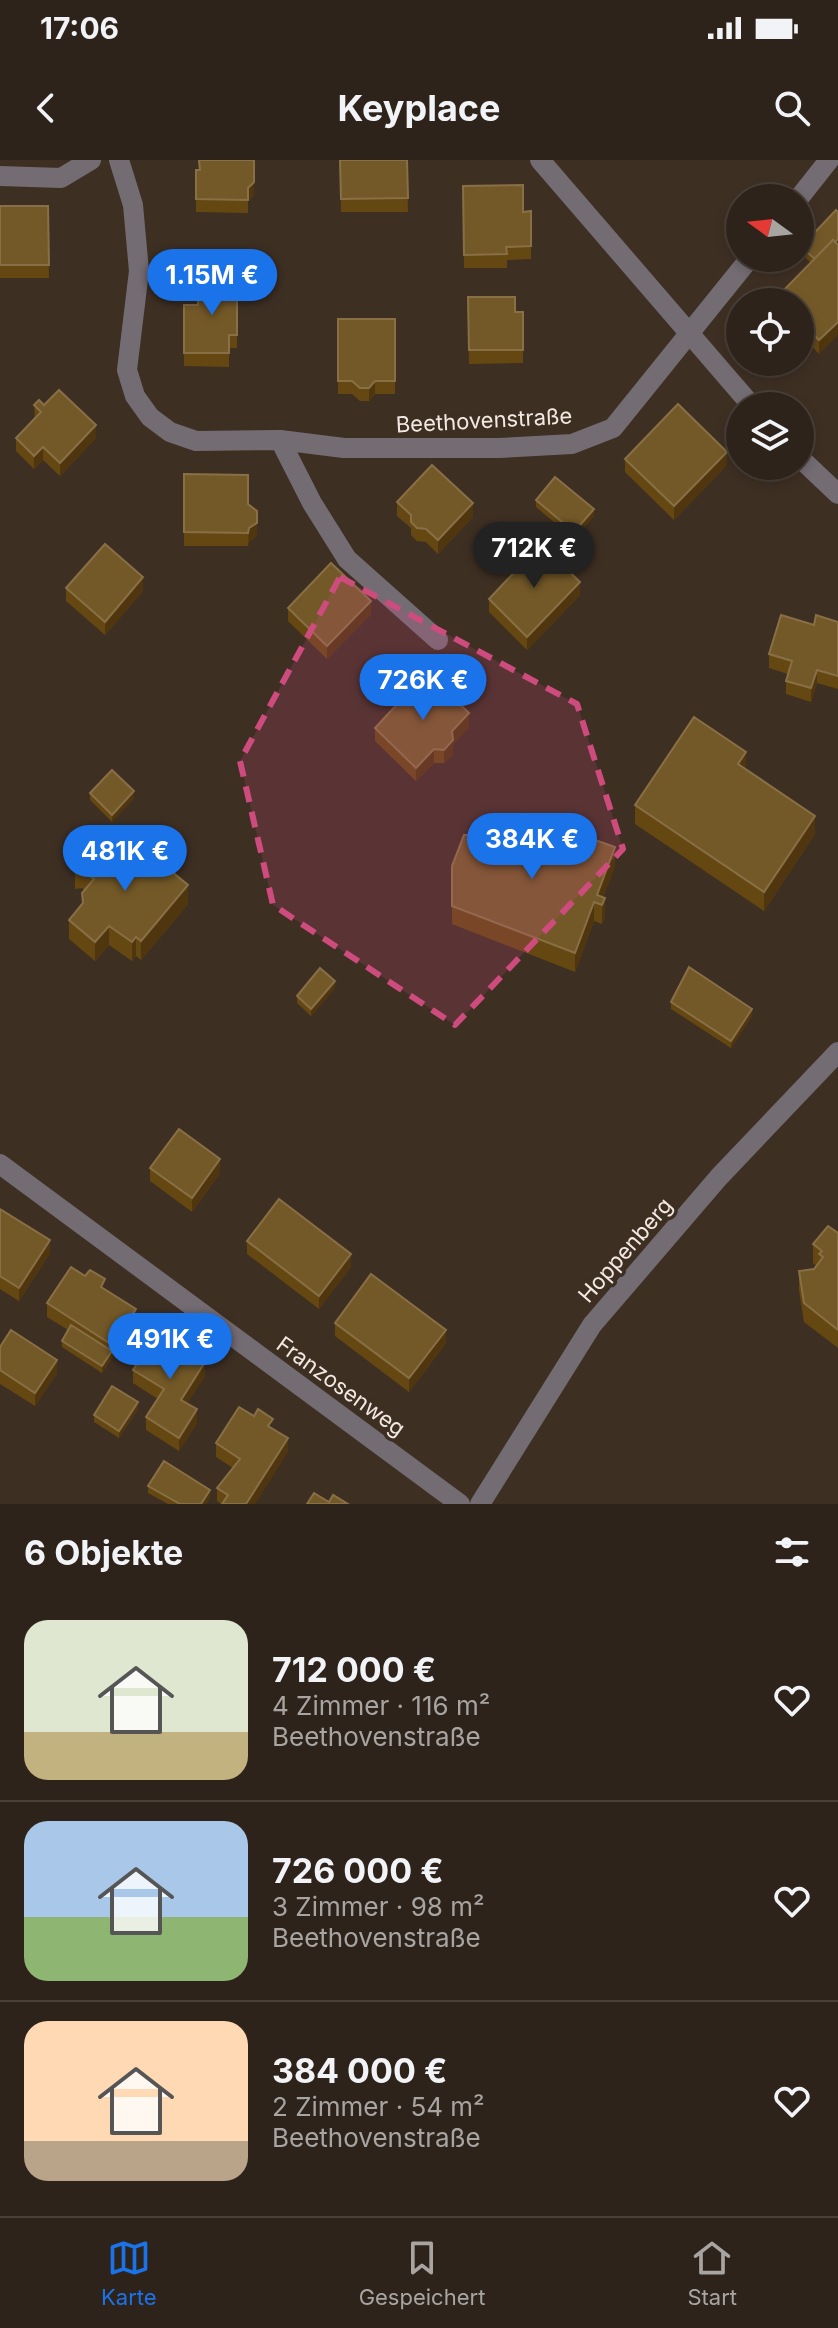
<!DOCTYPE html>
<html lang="de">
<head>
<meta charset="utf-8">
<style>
  :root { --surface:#2e231a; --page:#3a2f27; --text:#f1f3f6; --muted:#a7a4a2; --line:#494039; --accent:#1a73e8 }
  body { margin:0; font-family:Inter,sans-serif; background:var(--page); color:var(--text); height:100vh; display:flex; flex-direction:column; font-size:30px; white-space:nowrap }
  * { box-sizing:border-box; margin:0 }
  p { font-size:26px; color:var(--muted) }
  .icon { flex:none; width:44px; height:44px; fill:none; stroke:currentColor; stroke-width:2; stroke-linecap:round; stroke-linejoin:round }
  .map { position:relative; height:1344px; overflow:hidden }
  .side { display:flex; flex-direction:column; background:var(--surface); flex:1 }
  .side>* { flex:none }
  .needle { width:52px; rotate:285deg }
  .controls { position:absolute; left:726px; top:24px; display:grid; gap:16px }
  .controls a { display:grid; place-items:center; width:88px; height:88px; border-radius:50%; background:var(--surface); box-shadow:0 4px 12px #0003,0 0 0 2px var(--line); font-size:40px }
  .price { position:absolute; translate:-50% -68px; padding:0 18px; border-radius:28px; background:var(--accent); color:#fff; font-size:26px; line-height:52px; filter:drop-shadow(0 2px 4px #0008) }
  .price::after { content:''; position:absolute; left:50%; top:48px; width:24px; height:18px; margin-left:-12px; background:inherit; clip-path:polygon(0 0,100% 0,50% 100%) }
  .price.current { background:#222; color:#fff }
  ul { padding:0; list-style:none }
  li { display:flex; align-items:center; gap:24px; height:200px; padding:0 24px }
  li+li { border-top:2px solid var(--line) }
  li span { display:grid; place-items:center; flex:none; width:224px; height:160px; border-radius:24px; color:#555 }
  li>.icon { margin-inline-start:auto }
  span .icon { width:96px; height:96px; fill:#fffc; stroke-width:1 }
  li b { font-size:34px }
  h2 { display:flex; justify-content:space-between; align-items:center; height:96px; padding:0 24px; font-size:34px }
  .status { display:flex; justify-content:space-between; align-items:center; height:56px; padding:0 40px; background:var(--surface); direction:ltr }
  .status svg { height:22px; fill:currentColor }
  header { display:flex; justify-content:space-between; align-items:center; height:104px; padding:0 24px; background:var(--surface); font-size:36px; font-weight:700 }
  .dock { display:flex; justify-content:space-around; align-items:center; height:112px; border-top:2px solid var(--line); background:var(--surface); font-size:22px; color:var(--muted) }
  .dock a { display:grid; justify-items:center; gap:4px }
  .dock .current { color:var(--accent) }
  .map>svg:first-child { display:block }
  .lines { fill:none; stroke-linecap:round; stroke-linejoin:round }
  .minor { stroke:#746c73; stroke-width:20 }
  .wall { fill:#654712 }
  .shaded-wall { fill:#4f360f }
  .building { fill:#745928; stroke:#886f45; stroke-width:2 }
  .marked { fill:#ce4c7d; fill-opacity:0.2; stroke:#ce4c7d; stroke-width:6; stroke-dasharray:16 10; stroke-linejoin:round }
  .labels { text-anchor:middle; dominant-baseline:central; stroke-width:7; stroke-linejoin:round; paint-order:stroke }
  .street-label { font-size:22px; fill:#f3e9e2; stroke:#3e2f23 }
</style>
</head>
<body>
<div class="status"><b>17:06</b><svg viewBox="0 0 49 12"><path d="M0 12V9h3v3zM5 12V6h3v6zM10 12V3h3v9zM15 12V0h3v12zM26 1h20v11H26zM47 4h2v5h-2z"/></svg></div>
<header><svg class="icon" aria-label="back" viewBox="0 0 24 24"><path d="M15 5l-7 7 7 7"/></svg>Keyplace<svg class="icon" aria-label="search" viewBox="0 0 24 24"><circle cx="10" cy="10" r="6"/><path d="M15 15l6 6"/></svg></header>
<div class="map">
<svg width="838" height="1344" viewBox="0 0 838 1344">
  <rect width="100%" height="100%" fill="#3e2f23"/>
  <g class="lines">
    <g class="minor">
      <path d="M 119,0 L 133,45 L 139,111 L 127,210 L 135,236 L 150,257 L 170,272 L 196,281 L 280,280 L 344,288 L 499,288 L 572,284 L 613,268 L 750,98"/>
      <path d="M 540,0 L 752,246"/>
      <path d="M 0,16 L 61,18 L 91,0"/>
      <path d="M 799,38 L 829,0"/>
      <path d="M 280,280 L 312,343 L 347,399 L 438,480"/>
      <path d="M 800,298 L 838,334"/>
      <path d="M 0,1004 L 460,1344"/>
      <path d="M 480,1344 L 592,1165 L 719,1017 L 838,892"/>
    </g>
  </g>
  <g class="wall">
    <path d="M 198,0 L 254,0 L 254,35 L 248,41 L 248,53 L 196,52 L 196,10 L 199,10 Z"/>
    <path d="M 340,0 L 407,0 L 408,52 L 341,52 Z"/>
    <path d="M 463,26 L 523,52 L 531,51 L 531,99 L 507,100 L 507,108 L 464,108 Z"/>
    <path d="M 0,46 L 48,46 L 49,118 L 0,118 Z"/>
    <path d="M 836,50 L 819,194 L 800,174 L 800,142 L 777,142 L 777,137 L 811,103 L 801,93 L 801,87 Z"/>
    <path d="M 237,118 L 237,188 L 229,188 L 229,207 L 184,206 L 184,145 L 198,145 Z"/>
    <path d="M 468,137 L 515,152 L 523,152 L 523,203 L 469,204 Z"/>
    <path d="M 338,159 L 395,159 L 395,234 L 375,234 L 369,241 L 360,241 L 352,234 L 338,234 Z"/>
    <path d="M 34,245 L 44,245 L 96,278 L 60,316 L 43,300 L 34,309 L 16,291 L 16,278 L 35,259 Z"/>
    <path d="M 625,299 L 727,305 L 674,360 L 625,312 Z"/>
    <path d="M 184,314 L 248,344 L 257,376 L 249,382 L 248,386 L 184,386 Z"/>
    <path d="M 536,340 L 594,356 L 574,379 L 536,347 Z"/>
    <path d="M 397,342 L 473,357 L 438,394 L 426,382 L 417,381 L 411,375 L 411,368 L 397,356 Z"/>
    <path d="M 66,428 L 143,431 L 105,475 L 66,441 Z"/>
    <path d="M 580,435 L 527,490 L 489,452 L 489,439 Z"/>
    <path d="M 288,448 L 371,454 L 327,499 L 288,461 Z"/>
    <path d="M 838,462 L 838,529 L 817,523 L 811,542 L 786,534 L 786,521 L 788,514 L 769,508 L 769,494 L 814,465 Z"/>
    <path d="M 406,541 L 469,567 L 453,584 L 453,594 L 444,603 L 434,603 L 416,621 L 375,581 L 375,568 Z"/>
    <path d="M 90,633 L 134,638 L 112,662 L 90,640 Z"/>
    <path d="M 635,645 L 815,674 L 764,751 L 635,664 Z"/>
    <path d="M 494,680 L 615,706 L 603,737 L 605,756 L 602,764 L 594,761 L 575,812 L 452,764 L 452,706 Z"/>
    <path d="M 117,695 L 188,744 L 141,800 L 136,796 L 132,801 L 109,785 L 95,801 L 69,779 L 69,760 L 82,744 L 84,730 L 82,728 L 75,729 L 75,711 Z"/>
    <path d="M 335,828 L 311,856 L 297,843 L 297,836 Z"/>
    <path d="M 671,842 L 752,856 L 731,888 L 671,849 Z"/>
    <path d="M 150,1008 L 220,1013 L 192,1052 L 150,1021 Z"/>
    <path d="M 0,1049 L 50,1093 L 19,1141 L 0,1129 Z"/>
    <path d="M 838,1073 L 838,1188 L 804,1162 L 799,1130 L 799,1111 L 814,1109 L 817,1106 L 813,1103 L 813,1084 Z"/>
    <path d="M 247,1081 L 351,1107 L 319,1149 L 247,1094 Z"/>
    <path d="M 105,1129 L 136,1162 L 102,1213 L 62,1187 L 62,1181 L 68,1170 L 47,1157 L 47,1143 Z"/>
    <path d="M 335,1163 L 446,1183 L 409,1232 L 335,1176 Z"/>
    <path d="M 0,1187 L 57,1213 L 35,1246 L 0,1224 Z"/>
    <path d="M 197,1197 L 205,1216 L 187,1243 L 197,1263 L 179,1291 L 146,1270 L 146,1257 L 158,1239 L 133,1223 L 133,1210 Z"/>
    <path d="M 138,1249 L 119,1278 L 94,1262 L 94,1255 Z"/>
    <path d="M 273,1269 L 288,1292 L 221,1344 L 217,1341 L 217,1328 L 233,1308 L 216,1297 L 216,1283 Z"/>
    <path d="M 148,1326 L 210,1337 L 206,1344 L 168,1344 L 148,1333 Z"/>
  </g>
  <g class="shaded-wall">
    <path d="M 254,0 L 254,35 L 248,41 L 248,53 L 248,28 Z"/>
    <path d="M 838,162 L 838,175 L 819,194 L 819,180 Z"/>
    <path d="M 375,221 L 375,234 L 369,241 L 369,228 Z"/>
    <path d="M 96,265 L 96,278 L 60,316 L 60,303 Z"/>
    <path d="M 43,287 L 43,300 L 34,309 L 34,296 Z"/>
    <path d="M 727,292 L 727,305 L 674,360 L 674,346 Z"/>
    <path d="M 473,343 L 473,357 L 438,394 L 438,380 Z"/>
    <path d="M 594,349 L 594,356 L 574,379 L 574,372 Z"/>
    <path d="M 257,363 L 257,376 L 249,382 L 248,386 L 249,368 Z"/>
    <path d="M 143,417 L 143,431 L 105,475 L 105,462 Z"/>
    <path d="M 580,422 L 580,435 L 527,490 L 527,477 Z"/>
    <path d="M 371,441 L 371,454 L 327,499 L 327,486 Z"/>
    <path d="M 817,510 L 817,523 L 811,542 L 811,528 Z"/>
    <path d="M 469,553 L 469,567 L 453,584 L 453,594 L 444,603 L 444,590 L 452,571 Z"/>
    <path d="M 434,589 L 434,603 L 416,621 L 416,608 Z"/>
    <path d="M 746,592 L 746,611 L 738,604 Z"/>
    <path d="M 134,631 L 134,638 L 112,662 L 112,655 Z"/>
    <path d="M 815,656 L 815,674 L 764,751 L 764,732 Z"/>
    <path d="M 615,687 L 615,706 L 600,745 L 597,735 Z"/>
    <path d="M 188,725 L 188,744 L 141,800 L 141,781 Z"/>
    <path d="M 605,738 L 605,756 L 602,764 L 602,745 Z"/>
    <path d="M 594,742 L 594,761 L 575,812 L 575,793 Z"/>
    <path d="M 109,766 L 109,785 L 95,801 L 95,782 Z"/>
    <path d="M 136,777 L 136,796 L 132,801 L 132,782 Z"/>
    <path d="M 335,821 L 335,828 L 311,856 L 311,849 Z"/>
    <path d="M 752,849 L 752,856 L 731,888 L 731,881 Z"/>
    <path d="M 220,999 L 220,1013 L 192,1052 L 192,1038 Z"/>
    <path d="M 50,1080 L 50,1093 L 19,1141 L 19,1128 Z"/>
    <path d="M 351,1094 L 351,1107 L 319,1149 L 319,1136 Z"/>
    <path d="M 136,1149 L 136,1162 L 112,1198 L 112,1185 Z"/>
    <path d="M 446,1170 L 446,1183 L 409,1232 L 409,1218 Z"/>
    <path d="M 112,1191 L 112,1198 L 102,1213 L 102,1206 Z"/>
    <path d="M 57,1200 L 57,1213 L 35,1246 L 35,1233 Z"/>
    <path d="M 205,1202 L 205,1216 L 181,1253 L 181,1240 Z"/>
    <path d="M 138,1242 L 138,1249 L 119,1278 L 119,1271 Z"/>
    <path d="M 197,1249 L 197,1263 L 179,1291 L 179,1278 Z"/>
    <path d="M 288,1278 L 288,1292 L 255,1344 L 246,1344 Z"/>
    <path d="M 210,1330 L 210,1337 L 206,1344 L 201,1344 Z"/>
  </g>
  <g class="building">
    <path d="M 199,0 L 254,0 L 254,22 L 248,28 L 248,40 L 196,39 L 196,10 L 200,10 Z"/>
    <path d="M 340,0 L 407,0 L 408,38 L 341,39 Z"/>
    <path d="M 523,25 L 523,52 L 531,51 L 531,86 L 506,87 L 507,94 L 464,95 L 463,26 Z"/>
    <path d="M 0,46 L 48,46 L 49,105 L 0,105 Z"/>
    <path d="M 836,50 L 838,52 L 838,79 L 835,82 L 833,80 L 815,99 L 801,87 Z"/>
    <path d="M 833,80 L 838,85 L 838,162 L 819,180 L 800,161 L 800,142 L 781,142 L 777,137 Z"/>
    <path d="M 198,118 L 237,118 L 237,175 L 229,175 L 229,193 L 184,193 L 184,145 L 198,145 Z"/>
    <path d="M 468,137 L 515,137 L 515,152 L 523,152 L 523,190 L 469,190 Z"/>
    <path d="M 338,159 L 395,159 L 395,221 L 375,221 L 369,228 L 360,228 L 352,221 L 338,221 Z"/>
    <path d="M 59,230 L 96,265 L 60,303 L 43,287 L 34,296 L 16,278 L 41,252 L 34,245 L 39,240 L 44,245 Z"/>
    <path d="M 678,244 L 727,292 L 674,346 L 625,299 Z"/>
    <path d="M 432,305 L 473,343 L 438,380 L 426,369 L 417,368 L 411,362 L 411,355 L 397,342 Z"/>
    <path d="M 184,314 L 248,315 L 248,344 L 257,351 L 257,363 L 249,368 L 248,373 L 184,372 Z"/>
    <path d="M 555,317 L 594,349 L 574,372 L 536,340 Z"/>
    <path d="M 105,384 L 143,417 L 105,462 L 66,428 Z"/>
    <path d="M 541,384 L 580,422 L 527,477 L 489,439 Z"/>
    <path d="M 331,403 L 371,441 L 327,486 L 288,448 Z"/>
    <path d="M 781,455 L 814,465 L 816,455 L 838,462 L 838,516 L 817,510 L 811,528 L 786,521 L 792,501 L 769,494 Z"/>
    <path d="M 431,516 L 469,553 L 452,571 L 453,580 L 444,590 L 434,589 L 416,608 L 375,568 L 403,538 L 406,541 Z"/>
    <path d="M 694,557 L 746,592 L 738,604 L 815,656 L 764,732 L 635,645 Z"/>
    <path d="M 112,610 L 134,631 L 112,655 L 90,633 Z"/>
    <path d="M 523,654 L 615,687 L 597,735 L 605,738 L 602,745 L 594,742 L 575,793 L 452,746 L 452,706 L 464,675 L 494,675 L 494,680 L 511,684 Z"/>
    <path d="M 98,679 L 117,695 L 128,682 L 146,697 L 149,693 L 188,725 L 141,781 L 136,777 L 132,782 L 109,766 L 95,782 L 69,760 L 83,743 L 82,733 L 94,719 L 82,710 L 75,711 L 76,706 L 80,705 L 98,683 Z"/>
    <path d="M 689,807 L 752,849 L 731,881 L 671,842 Z"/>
    <path d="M 320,808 L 335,821 L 311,849 L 297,836 Z"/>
    <path d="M 179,969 L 220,999 L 192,1038 L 150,1008 Z"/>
    <path d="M 279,1039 L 351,1094 L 319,1136 L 247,1081 Z"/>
    <path d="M 0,1049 L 50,1080 L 19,1128 L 0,1116 Z"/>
    <path d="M 828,1066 L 838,1073 L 838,1170 L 804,1143 L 799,1111 L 814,1109 L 823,1097 L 819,1094 L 822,1091 L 813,1084 Z"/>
    <path d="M 71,1107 L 85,1116 L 90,1110 L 105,1119 L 101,1127 L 136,1149 L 112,1185 L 47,1143 Z"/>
    <path d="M 371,1114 L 446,1170 L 409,1218 L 335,1163 Z"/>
    <path d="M 71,1165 L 112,1191 L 102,1206 L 62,1181 Z"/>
    <path d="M 11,1170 L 57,1200 L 35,1233 L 0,1210 L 0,1187 Z"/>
    <path d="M 157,1172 L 178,1185 L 182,1178 L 197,1187 L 193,1195 L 205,1202 L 181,1240 L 197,1249 L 179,1278 L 146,1257 L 164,1229 L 133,1210 Z"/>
    <path d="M 112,1226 L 138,1242 L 119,1271 L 94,1255 Z"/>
    <path d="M 239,1247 L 254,1256 L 258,1249 L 273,1259 L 268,1266 L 288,1278 L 246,1344 L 222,1344 L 228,1335 L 217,1328 L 240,1299 L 216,1283 Z"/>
    <path d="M 164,1301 L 210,1330 L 201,1344 L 180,1344 L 148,1326 Z"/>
    <path d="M 314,1333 L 329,1342 L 333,1335 L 348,1344 L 307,1344 Z"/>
  </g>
  <path class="marked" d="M 340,417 L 577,544 L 623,689 L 455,865 L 273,745 L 240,601 Z"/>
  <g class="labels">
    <g class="street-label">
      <text transform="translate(484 260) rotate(-3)">Beethovenstraße</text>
      <text transform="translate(625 1090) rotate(-49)">Hoppenberg</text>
      <text transform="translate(341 1226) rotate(36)">Franzosenweg</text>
    </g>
  </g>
</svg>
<div class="controls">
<a><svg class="needle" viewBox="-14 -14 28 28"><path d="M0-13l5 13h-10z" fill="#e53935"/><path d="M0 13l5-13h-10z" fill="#a7a4a2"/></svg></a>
<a><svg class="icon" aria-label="locate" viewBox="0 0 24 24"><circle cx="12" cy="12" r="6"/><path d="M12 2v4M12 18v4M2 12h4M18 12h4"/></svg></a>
<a><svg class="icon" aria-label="layers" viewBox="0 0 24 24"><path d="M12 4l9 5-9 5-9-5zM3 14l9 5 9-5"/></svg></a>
</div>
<b class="price" style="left:212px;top:157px">1.15M €</b>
<b class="price current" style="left:534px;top:430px">712K €</b>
<b class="price" style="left:423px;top:562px">726K €</b>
<b class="price" style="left:532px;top:721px">384K €</b>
<b class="price" style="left:125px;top:733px">481K €</b>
<b class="price" style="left:170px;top:1221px">491K €</b>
</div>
<section class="side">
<h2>6 Objekte<svg class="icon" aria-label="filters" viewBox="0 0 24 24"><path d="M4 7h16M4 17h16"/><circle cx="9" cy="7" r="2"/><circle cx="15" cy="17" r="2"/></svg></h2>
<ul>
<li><span style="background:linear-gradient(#dfe7d0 70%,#c2b280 0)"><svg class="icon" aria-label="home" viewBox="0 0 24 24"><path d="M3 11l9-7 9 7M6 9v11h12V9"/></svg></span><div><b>712 000 €</b><p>4 Zimmer · 116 m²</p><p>Beethovenstraße</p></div><svg class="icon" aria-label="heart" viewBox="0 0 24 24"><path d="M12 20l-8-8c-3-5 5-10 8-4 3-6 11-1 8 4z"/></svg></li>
<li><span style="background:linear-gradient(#a9c7e8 60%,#8fb573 0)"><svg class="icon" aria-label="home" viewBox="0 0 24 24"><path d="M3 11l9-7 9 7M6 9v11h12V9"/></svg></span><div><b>726 000 €</b><p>3 Zimmer · 98 m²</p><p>Beethovenstraße</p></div><svg class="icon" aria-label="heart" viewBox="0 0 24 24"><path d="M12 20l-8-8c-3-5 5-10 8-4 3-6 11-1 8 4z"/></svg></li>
<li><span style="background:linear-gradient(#ffd9b3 75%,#b9a48a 0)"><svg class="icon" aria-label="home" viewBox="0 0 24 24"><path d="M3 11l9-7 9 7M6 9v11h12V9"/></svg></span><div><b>384 000 €</b><p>2 Zimmer · 54 m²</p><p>Beethovenstraße</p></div><svg class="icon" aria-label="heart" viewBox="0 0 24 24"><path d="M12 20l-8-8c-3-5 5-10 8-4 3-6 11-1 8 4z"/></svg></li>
</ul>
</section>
<nav class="dock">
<a class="current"><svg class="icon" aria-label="map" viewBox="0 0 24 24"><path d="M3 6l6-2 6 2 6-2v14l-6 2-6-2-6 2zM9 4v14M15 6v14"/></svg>Karte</a>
<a><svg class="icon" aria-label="saved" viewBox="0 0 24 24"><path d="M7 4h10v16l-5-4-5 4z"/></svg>Gespeichert</a>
<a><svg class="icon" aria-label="home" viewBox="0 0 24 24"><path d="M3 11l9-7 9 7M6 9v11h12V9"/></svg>Start</a>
</nav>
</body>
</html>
